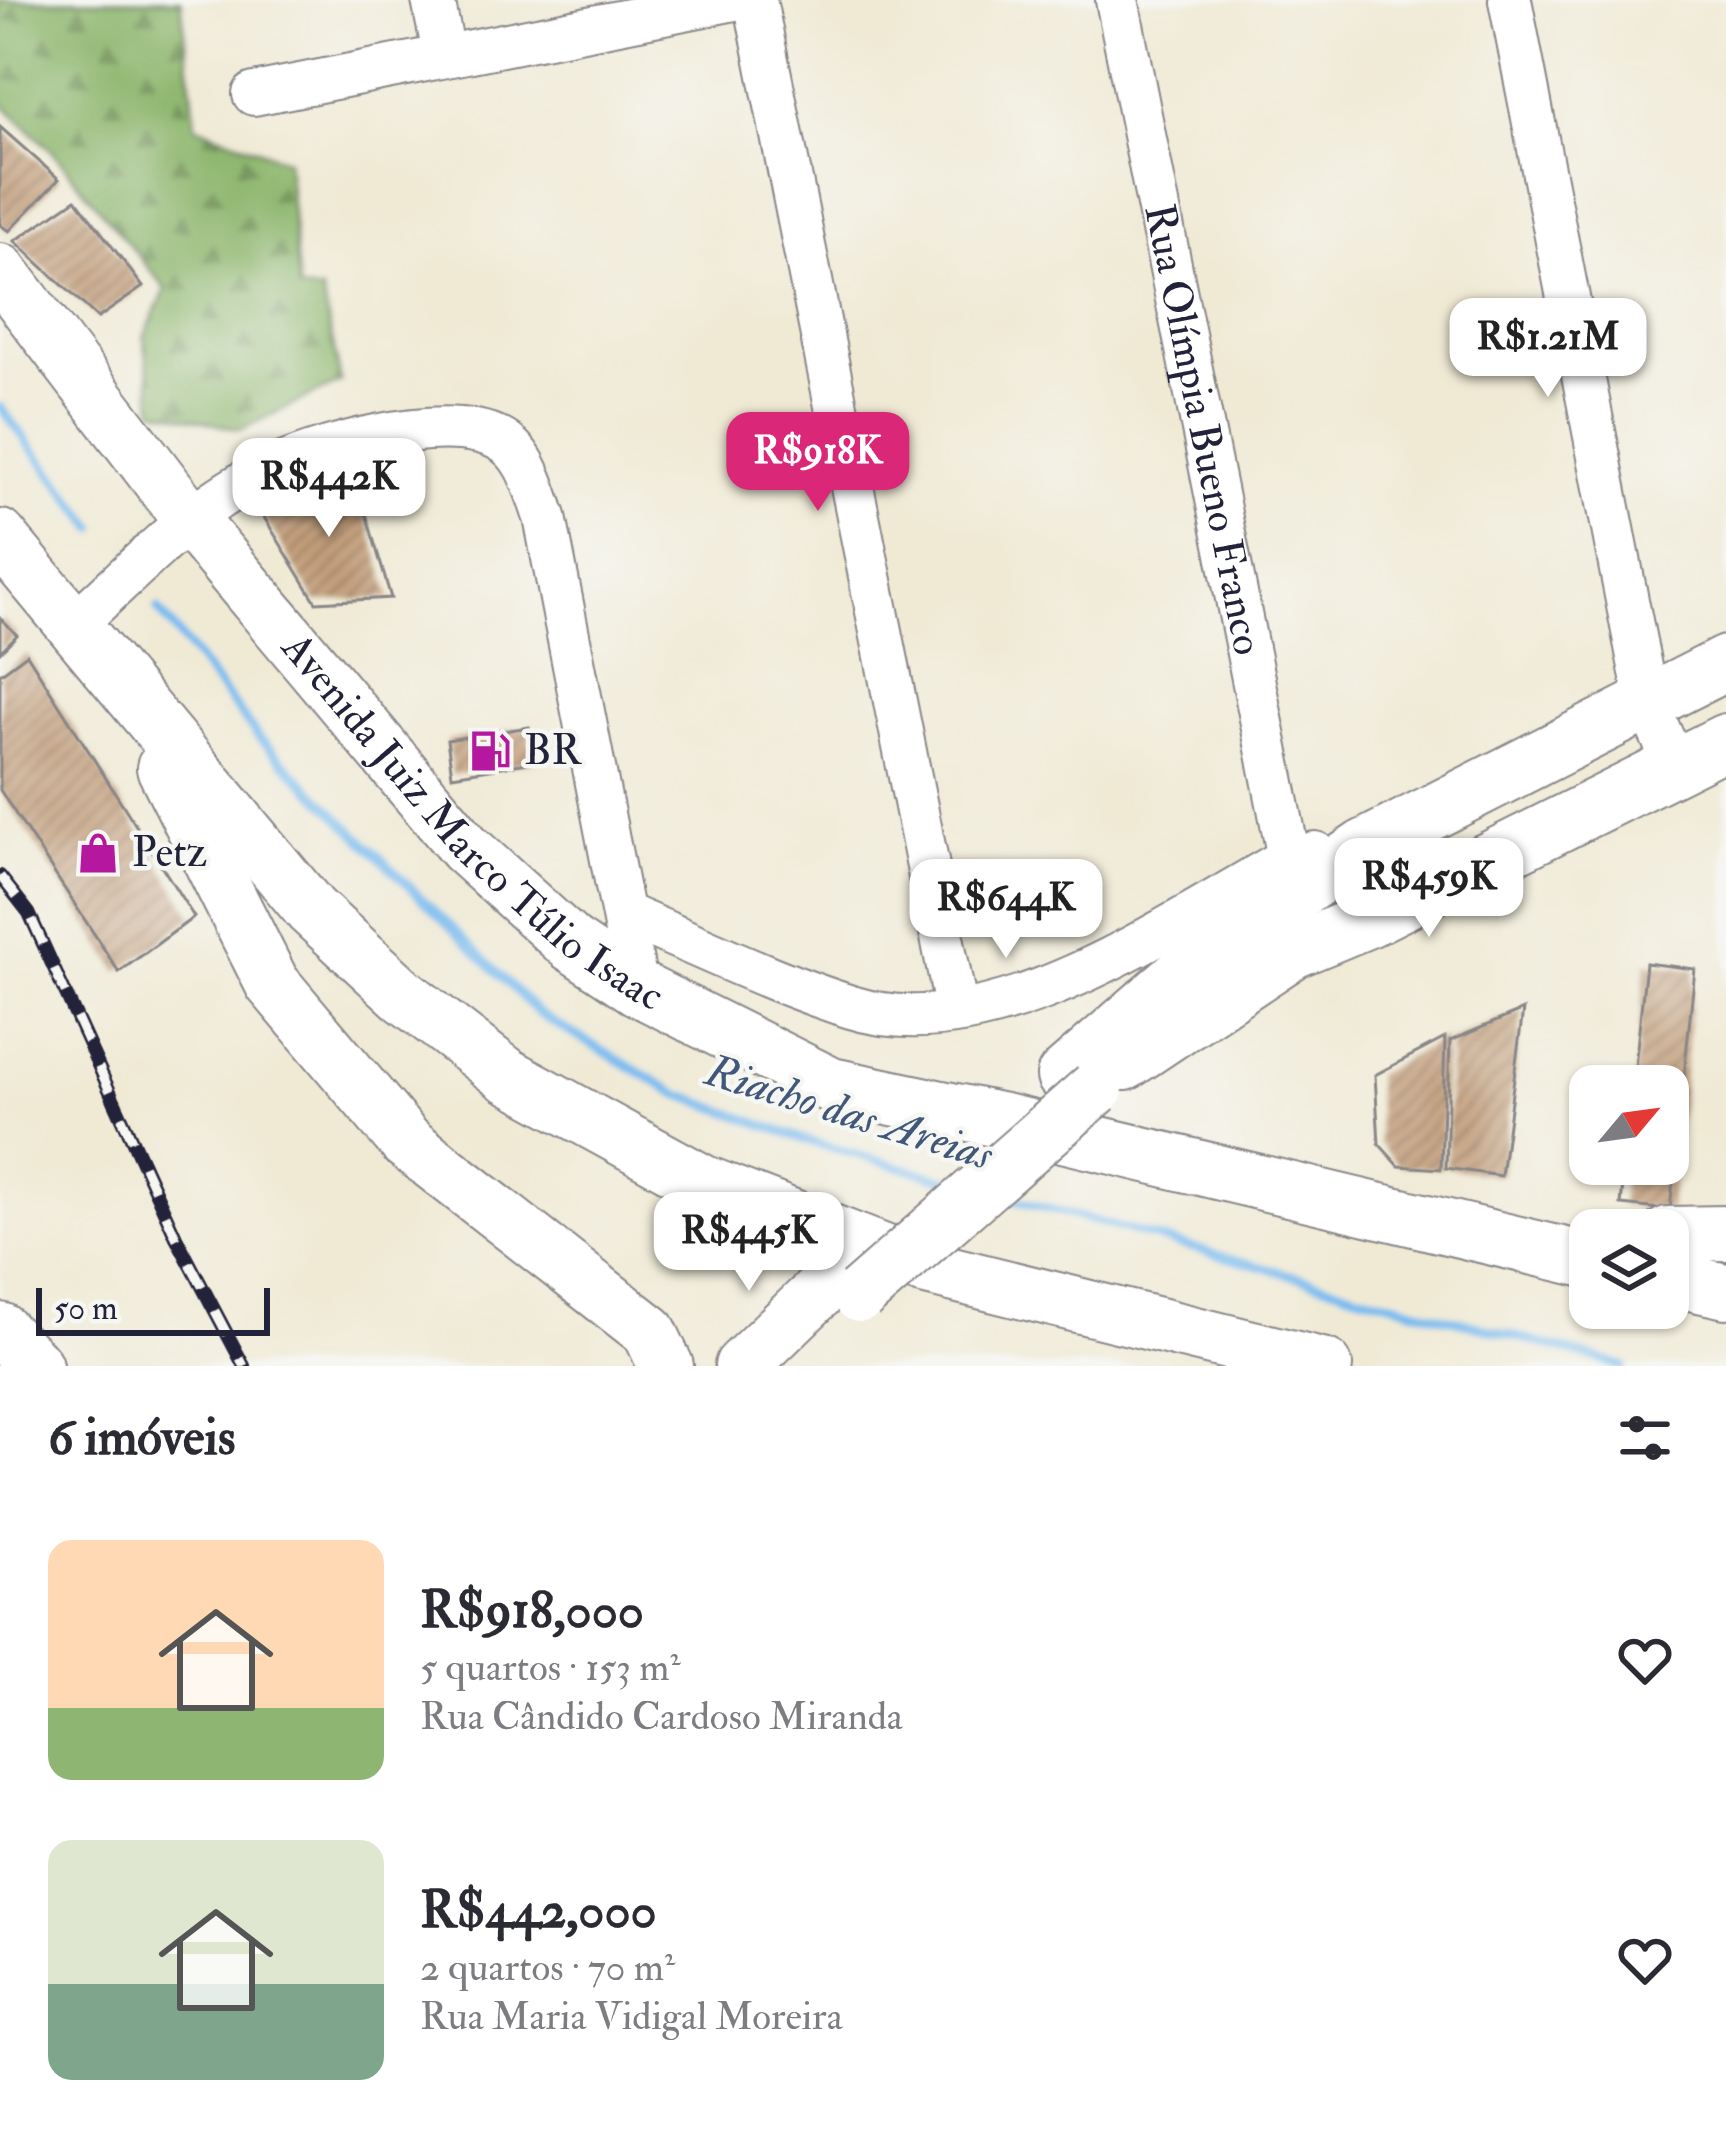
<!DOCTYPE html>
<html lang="pt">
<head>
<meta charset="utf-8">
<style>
  :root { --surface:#fff; --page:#f2f2f3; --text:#2b2b33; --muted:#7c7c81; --accent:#db2777 }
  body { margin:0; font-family:"IM FELL Double Pica",serif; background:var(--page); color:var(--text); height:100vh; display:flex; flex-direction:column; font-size:45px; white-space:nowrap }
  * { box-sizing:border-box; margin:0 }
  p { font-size:39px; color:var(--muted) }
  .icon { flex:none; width:66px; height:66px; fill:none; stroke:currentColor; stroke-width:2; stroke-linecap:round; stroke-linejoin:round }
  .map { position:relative; height:1366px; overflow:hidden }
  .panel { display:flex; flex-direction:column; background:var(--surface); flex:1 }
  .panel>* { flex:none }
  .needle { width:78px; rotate:61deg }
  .fabs { position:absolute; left:1569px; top:1065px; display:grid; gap:24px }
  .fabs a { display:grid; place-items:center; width:120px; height:120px; border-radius:24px; background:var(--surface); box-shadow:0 3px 9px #0004; font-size:60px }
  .scale { position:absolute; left:36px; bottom:30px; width:234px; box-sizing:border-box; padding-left:12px; border:6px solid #22223b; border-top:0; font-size:33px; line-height:42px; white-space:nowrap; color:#22223b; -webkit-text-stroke:9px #f6f6f2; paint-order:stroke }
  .price { position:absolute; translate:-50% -102px; padding:0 27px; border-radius:24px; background:#fff; color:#222; font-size:39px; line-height:78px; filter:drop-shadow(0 3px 6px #0008) }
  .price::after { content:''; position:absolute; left:50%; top:72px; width:36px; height:27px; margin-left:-18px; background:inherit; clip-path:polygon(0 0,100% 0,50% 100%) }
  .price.selected { background:var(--accent); color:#fff }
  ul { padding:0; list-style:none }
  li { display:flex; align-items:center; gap:36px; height:300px; padding:0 48px }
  li span { display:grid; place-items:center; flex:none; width:336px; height:240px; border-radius:24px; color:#555 }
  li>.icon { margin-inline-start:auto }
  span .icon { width:144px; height:144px; fill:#fffc; stroke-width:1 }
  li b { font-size:51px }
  h2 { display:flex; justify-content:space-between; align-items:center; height:144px; padding:0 48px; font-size:51px }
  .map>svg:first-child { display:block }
  .forest { fill:url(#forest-firs); stroke:#586c54; stroke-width:3 }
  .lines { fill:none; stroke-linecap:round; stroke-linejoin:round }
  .stream { stroke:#7abcef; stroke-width:9 }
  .building { fill:url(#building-hatch) }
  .minor-casing { stroke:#898688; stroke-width:46 }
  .major-casing { stroke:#898688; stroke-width:58 }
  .minor { stroke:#fff; stroke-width:42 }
  .major { stroke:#fff; stroke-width:54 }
  .rail-casing { stroke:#22223b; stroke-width:14 }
  .rail { stroke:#f6f6f2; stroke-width:9; stroke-dasharray:27; stroke-linecap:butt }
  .major-bridge-casing { stroke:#898688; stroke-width:58; stroke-linecap:butt }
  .major-bridge { stroke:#fff; stroke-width:54 }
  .labels { text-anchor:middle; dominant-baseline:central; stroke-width:9; stroke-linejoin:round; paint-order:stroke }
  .street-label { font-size:42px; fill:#22223b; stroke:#f6f6f2 }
  .poi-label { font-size:42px; fill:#22223b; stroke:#f6f6f2; text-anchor:start }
  .water-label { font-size:45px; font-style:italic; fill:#41587a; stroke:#f6f6f2 }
</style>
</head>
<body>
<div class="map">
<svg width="1726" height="1366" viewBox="0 0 1726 1366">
  <defs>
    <pattern id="forest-firs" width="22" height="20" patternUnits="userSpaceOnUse" patternTransform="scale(3)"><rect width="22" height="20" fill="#8db66d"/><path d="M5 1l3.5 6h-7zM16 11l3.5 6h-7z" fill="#73945b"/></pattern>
    <pattern id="building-hatch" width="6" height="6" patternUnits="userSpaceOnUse" patternTransform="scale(3)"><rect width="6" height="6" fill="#c29d7a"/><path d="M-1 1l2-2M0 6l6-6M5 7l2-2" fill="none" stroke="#9d8065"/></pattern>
  </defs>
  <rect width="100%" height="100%" fill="#f6f6f2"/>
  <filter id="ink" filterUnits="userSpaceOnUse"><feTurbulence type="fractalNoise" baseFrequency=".00833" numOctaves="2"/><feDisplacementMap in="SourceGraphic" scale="24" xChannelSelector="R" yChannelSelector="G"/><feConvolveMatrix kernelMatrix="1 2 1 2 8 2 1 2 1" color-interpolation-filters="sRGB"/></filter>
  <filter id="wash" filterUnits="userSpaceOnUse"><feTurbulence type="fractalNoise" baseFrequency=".004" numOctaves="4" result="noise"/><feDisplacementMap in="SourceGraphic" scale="48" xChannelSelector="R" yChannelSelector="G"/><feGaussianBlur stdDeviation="2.7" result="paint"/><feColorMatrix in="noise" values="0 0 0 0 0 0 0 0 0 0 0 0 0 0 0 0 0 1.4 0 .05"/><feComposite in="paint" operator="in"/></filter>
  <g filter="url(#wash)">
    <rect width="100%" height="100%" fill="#f0ead5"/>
    <path class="forest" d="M 0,0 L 181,0 L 196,126 L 287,160 L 299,289 L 322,292 L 341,382 L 240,430 L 154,409 L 144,337 L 166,289 L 52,151 L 0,102 Z"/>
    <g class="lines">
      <g class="stream">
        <path d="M 0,407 L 95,528"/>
        <path d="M 158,609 L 259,738 L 540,1015 L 678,1094 L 808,1141 L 958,1183"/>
        <path d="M 1003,1196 L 1623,1366"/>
      </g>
    </g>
    <g id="blocks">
      <g class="building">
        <path d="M 0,127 L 59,179 L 9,231 L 0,225 Z"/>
        <path d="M 76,199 L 143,287 L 98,318 L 15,241 Z"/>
        <path d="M 355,477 L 391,598 L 316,602 L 259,509 L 301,483 Z"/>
        <path d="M 0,618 L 17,635 L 0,652 Z"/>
        <path d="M 27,654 L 194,917 L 119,972 L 0,790 L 0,674 Z"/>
        <path d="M 529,727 L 534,762 L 452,775 L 447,740 Z"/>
        <path d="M 1646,963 L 1695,969 L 1670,1210 L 1621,1205 L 1625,1164 L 1668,1164 L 1668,1086 L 1633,1086 Z"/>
        <path d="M 1523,1010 L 1501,1176 L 1446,1168 L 1450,1041 Z"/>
        <path d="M 1445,1038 L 1441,1169 L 1399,1166 L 1379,1144 L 1375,1075 Z"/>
      </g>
    </g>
  </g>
  <g filter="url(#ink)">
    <use href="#blocks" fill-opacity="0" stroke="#898688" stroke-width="3"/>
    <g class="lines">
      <g class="minor-casing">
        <g id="minor">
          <path d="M 433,0 L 444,53"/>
          <path d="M 755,0 L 957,1012"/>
          <path id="s1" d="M 1117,0 L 1289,858"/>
          <path d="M 1510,0 L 1647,703 L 1676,768"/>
          <path d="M 254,94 L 730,0"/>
          <path d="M 72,626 C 130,575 188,510 258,475 C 313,447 443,410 499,439 C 527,453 535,490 545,517 L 637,988"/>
          <path d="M 623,914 C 698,945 774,983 851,1007 C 993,1052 1170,923 1289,858 L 1315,853"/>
        </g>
      </g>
      <g class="major-casing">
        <g id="major">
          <path id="s2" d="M 0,271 L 191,521 L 465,848 L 571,944 L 637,988 L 831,1085 L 1008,1122 L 1590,1261"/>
          <path d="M 0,537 L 311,910 L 403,995 L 507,1075 L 702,1182 L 923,1267 L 1325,1366"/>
          <path d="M 164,768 L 272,983 L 406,1142 L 650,1332 L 666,1366"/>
          <path d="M 1125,1063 L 1293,951 L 1368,920 L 1726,741"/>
          <path d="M 1064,1076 L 1195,962 L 1364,847 L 1726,663"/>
          <path d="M 1668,1234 L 1726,1233"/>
          <path d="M 1668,1278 L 1726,1291"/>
          <path d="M 0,1330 L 35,1366"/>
          <path d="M 742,1366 L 832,1279"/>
        </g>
      </g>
      <use href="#minor" class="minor"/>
      <use href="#major" class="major"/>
      <g class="rail-casing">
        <path id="rail" d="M 0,876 L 29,913 L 176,1237 L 244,1366"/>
      </g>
      <use href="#rail" class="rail"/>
      <g class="major-bridge-casing">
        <path id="major-bridge" d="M 860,1295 L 1096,1088"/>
      </g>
      <use href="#major-bridge" class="major-bridge"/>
    </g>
  </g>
  <defs>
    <g id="fuel-bare" transform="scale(3.24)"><path d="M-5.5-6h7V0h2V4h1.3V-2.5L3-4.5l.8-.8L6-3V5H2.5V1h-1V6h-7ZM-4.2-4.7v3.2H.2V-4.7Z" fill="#b5179e" stroke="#f6f6f2" stroke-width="2.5" paint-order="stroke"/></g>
    <g id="shop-bare" transform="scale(3.24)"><path d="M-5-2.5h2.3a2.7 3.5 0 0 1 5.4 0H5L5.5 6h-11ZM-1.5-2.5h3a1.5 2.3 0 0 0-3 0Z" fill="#b5179e" stroke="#f6f6f2" stroke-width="2.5" paint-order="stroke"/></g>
  </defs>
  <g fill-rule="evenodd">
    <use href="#fuel-bare" x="490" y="751"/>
    <use href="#shop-bare" x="98" y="853"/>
  </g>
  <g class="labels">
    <g class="street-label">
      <text stroke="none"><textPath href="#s1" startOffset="438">Rua Olímpia Bueno Franco</textPath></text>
      <text stroke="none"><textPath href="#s2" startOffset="729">Avenida Juiz Marco Túlio Isaac</textPath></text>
    </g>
    <g class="poi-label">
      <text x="524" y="751">BR</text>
      <text x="132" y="853">Petz</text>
    </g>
    <g class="water-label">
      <text transform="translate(849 1113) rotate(17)">Riacho das Areias</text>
    </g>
  </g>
</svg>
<div class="fabs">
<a><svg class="needle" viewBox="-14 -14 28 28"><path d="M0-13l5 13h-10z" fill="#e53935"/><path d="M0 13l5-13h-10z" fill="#7c7c81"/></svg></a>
<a><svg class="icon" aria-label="layers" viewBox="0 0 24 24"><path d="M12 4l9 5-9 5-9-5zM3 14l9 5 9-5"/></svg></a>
</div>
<div class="scale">50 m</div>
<b class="price" style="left:1548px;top:400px">R$1.21M</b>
<b class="price selected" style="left:818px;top:514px">R$918K</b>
<b class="price" style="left:329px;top:540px">R$442K</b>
<b class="price" style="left:1429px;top:940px">R$459K</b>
<b class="price" style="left:1006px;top:961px">R$644K</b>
<b class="price" style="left:749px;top:1294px">R$445K</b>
</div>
<section class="panel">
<h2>6 imóveis<svg class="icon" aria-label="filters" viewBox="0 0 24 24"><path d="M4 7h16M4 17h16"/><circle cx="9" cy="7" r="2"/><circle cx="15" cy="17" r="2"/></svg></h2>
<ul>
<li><span style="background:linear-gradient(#ffd9b3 70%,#8fb573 0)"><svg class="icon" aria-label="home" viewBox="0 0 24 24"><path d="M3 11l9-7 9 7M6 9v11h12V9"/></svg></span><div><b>R$918,000</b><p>5 quartos · 153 m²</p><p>Rua Cândido Cardoso Miranda</p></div><svg class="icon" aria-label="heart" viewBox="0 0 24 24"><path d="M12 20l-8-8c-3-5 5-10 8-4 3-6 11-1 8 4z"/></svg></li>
<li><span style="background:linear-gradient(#dfe7d0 60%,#7fa58c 0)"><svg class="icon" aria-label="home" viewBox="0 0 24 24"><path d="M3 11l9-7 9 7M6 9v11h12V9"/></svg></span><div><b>R$442,000</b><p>2 quartos · 70 m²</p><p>Rua Maria Vidigal Moreira</p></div><svg class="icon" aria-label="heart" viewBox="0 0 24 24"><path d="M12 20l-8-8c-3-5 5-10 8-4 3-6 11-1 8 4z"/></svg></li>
</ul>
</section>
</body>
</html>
